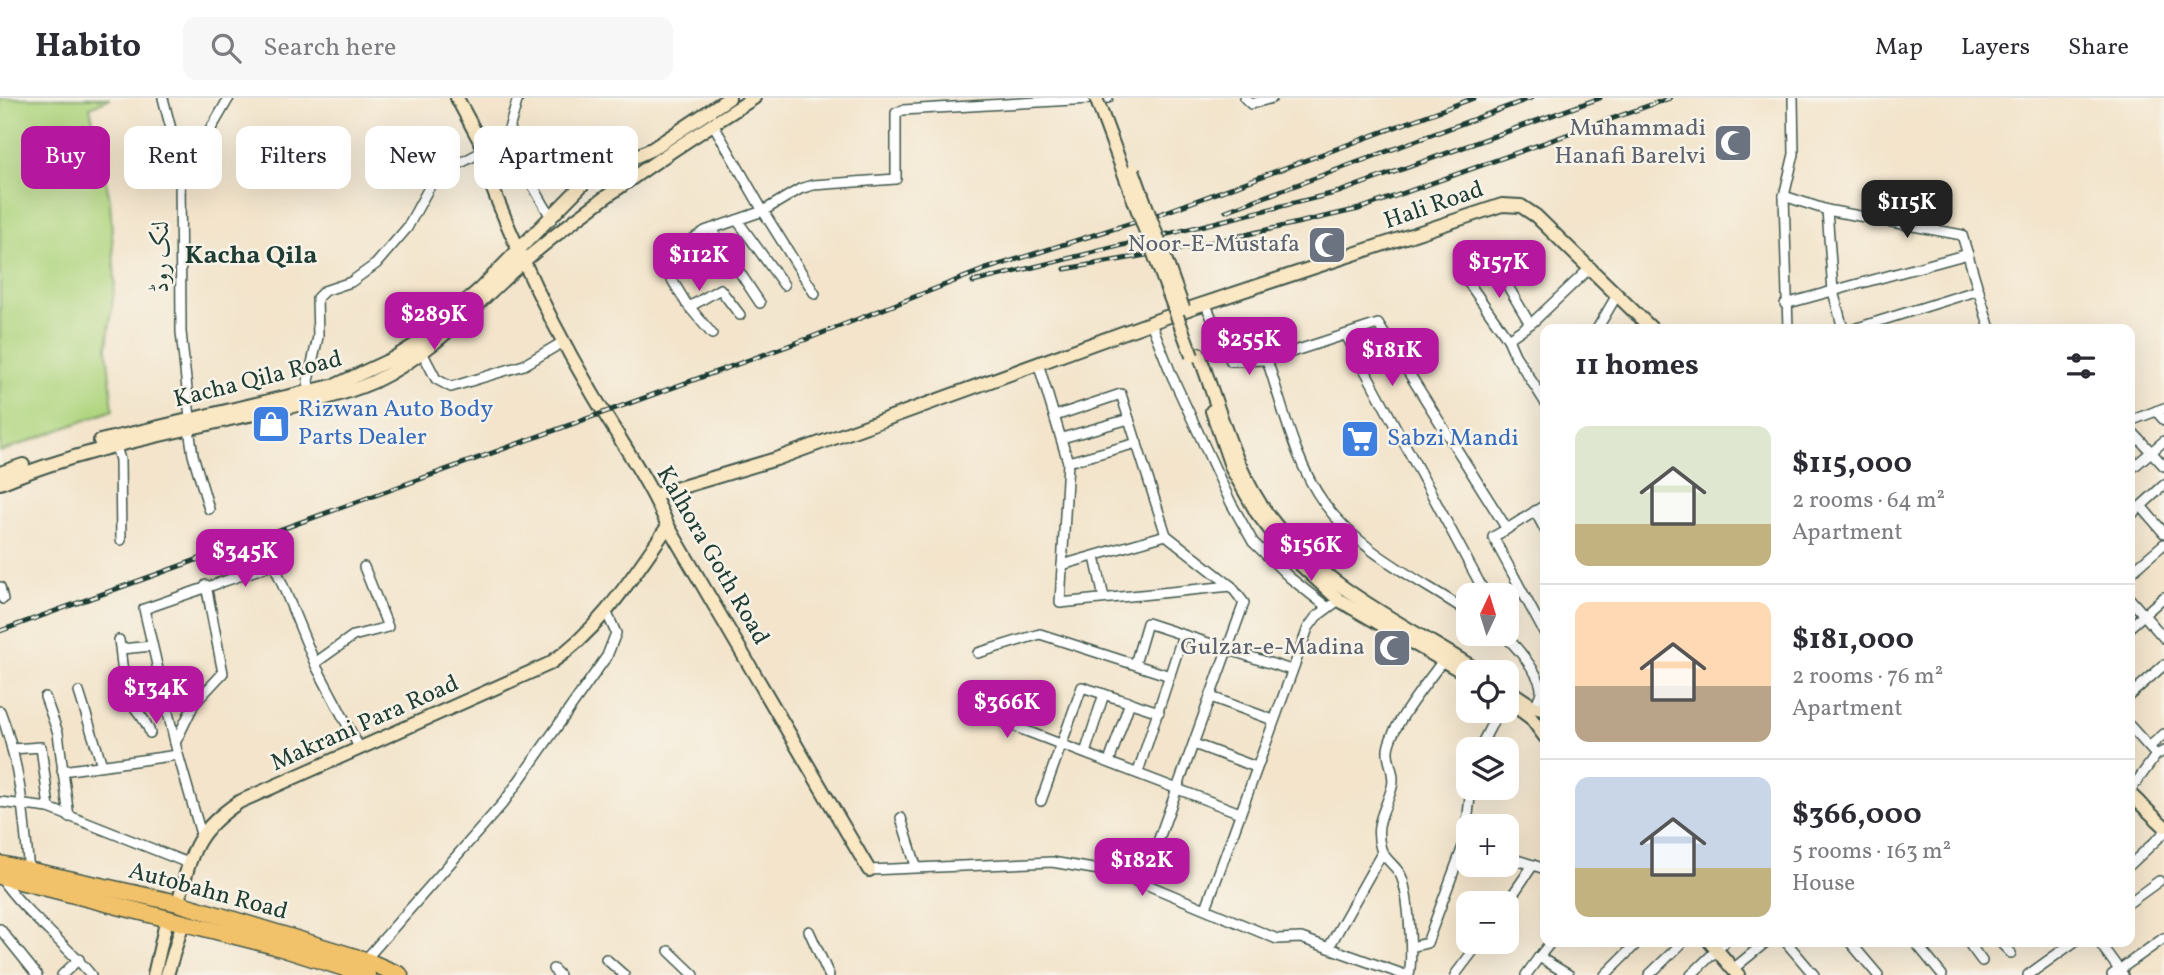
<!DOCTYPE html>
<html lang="en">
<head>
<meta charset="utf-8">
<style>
  :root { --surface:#fff; --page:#f7f7f7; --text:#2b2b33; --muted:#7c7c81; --line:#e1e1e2; --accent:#b5179e }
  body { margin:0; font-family:Vollkorn,Amiri,serif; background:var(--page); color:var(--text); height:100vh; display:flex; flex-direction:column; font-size:26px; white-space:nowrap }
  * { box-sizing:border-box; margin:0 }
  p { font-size:23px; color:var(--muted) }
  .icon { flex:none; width:38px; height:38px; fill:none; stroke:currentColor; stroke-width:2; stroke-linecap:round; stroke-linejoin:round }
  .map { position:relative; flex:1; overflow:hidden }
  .drawer { position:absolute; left:1540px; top:226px; width:595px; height:623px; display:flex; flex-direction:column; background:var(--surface); border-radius:14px; box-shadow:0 7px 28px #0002 }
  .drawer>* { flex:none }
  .hud { position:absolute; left:21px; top:28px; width:665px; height:63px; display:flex; gap:14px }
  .needle { width:46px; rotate:4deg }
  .tools { position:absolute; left:1456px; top:485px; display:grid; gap:14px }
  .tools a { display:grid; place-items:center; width:63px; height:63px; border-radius:14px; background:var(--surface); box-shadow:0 7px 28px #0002; font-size:35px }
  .price { position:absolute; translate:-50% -60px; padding:0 16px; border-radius:14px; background:var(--accent); color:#fff; font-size:23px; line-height:46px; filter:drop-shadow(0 2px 4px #0008) }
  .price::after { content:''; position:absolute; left:50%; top:42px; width:21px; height:16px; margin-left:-10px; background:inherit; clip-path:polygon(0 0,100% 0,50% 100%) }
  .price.on { background:#222; color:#fff }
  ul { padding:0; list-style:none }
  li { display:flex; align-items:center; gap:21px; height:175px; padding:0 35px }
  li+li { border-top:2px solid var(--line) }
  li span { display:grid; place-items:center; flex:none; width:196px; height:140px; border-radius:14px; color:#555 }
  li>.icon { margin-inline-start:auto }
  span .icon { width:84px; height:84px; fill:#fffc; stroke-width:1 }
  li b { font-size:30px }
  h2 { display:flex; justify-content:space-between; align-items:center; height:84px; padding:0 35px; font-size:30px }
  .pill { padding:0 24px; border-radius:14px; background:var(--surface); box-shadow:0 7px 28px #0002; font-size:24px; line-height:63px }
  .pill.on { background:var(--accent); color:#fff }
  header { display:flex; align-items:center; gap:42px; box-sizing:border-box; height:98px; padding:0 35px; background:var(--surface); border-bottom:2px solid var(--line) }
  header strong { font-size:33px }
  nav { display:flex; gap:38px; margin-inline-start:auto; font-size:24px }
  .search { width:490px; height:63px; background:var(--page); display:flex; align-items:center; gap:18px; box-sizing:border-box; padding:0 24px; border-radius:14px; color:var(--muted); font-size:26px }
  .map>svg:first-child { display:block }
  .green { fill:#b0d680; stroke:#688a5a; stroke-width:2 }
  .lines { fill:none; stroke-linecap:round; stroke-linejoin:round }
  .street-casing { stroke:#3f564b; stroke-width:12 }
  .secondary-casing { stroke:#3f564b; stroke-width:16 }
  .highway-casing { stroke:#3f564b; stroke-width:19 }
  .street { stroke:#fff; stroke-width:9 }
  .secondary { stroke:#fae7c3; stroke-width:12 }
  .highway { stroke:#f2c26a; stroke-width:16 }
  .rail-casing { stroke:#1f3d34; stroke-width:5 }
  .rail { stroke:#f7f3e8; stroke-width:2.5; stroke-dasharray:8; stroke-linecap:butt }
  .secondary-bridge-casing { stroke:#3f564b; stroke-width:16; stroke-linecap:butt }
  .secondary-bridge { stroke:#fae7c3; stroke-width:12 }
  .labels { text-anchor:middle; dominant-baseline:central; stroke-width:5; stroke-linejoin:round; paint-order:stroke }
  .worship-label { font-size:24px; fill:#5b616d; stroke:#f7f3e8; text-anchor:end }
  .street-label { font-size:24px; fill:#1f3d34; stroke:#f7f3e8 }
  .shop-label { font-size:24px; fill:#366cbe; stroke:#f7f3e8; text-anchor:start }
  .neighbourhood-label { font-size:26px; font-weight:bold; fill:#1f3d34; stroke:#f7f3e8 }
</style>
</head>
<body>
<header>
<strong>Habito</strong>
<div class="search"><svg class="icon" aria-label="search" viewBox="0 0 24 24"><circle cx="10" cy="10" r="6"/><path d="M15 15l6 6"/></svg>Search here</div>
<nav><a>Map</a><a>Layers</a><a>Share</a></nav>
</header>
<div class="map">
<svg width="2164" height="877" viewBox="0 0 2164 877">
  <rect width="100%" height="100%" fill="#f7f3e8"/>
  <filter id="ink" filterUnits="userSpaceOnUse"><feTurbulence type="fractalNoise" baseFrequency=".0143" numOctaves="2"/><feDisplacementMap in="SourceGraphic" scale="14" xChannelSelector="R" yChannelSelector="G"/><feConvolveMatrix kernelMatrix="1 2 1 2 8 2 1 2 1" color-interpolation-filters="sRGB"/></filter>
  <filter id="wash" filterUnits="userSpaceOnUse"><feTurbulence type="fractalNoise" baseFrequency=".00686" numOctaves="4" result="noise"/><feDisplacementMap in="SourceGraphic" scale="28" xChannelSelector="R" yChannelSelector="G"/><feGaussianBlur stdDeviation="1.57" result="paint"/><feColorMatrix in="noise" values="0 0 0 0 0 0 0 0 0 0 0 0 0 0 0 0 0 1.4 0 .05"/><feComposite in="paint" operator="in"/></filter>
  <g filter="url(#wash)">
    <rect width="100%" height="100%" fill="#f3e4cb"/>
    <path class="green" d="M 0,0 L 110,0 L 90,9 L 110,102 L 115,184 L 107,250 L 113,312 L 0,354 Z"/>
  </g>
  <g filter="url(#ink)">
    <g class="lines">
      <g class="street-casing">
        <g id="street">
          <path d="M 163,0 L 180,66 L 181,234 L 190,320"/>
          <path d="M 1245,0 L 1251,6 L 1272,0"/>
          <path d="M 506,41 L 552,121"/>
          <path d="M 176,53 C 204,55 216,20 229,0"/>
          <path d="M 1784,98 L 1827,112 L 1962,137 L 1990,231"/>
          <path d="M 1827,112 L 1833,193 L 1843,231"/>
          <path d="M 737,122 L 784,187"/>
          <path d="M 711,131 L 760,205"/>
          <path d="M 1499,173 L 1530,226"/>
          <path d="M 1466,181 L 1508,241"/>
          <path d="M 815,196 L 763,113 L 800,91 L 813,87 L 896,81 L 896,15 L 903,12 L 1108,0"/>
          <path d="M 1205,205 L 1231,263 L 1267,262 L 1378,226 L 1507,431 L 1545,407"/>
          <path d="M 1785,206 L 1968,156"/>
          <path d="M 691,208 L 720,191 L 740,217"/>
          <path d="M 1151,225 L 1172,278 L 1231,405 L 1253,444 L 1289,479 L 1327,509"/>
          <path d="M 1597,231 L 1617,197"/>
          <path d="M 1788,231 L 1784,98 L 1794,56 L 1793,0"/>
          <path d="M 1854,231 L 1979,192"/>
          <path d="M 712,236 L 686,205 L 660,162 L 705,133 L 763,113 L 713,26"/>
          <path d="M 1346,237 L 1486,497"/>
          <path d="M 423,256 L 436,281 L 451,289 L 524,267 L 563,244"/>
          <path d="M 1267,262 C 1283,309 1295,365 1324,405 C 1360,455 1419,481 1468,514"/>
          <path d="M 1039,268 L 1068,364 L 1060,505 L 1231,488"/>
          <path d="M 310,293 L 308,283 L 318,239 L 317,200 L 324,193 L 351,184 L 376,166 L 407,130 L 431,86 L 440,76 L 506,41 L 518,0"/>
          <path d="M 1545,304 L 1515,257 L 1508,241 L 1533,224 L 1591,169"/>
          <path d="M 2156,313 L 2164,322"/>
          <path d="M 1055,318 L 1121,296 L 1166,437 L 1231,488 L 1244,505 L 1143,785"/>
          <path d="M 2130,323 L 2164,310"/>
          <path d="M 189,331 L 193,357 L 209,411"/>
          <path d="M 2130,331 L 2164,368"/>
          <path d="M 1062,340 L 1129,321"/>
          <path d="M 116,348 L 120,362 L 121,442"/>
          <path d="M 1068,364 L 1137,345"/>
          <path d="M 2130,372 L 2164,343"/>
          <path d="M 2141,408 L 2164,435"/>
          <path d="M 1535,413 L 1545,432"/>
          <path d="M 2130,418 L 2164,387"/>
          <path d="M 1507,431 L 1493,439 L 1545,536"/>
          <path d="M 1095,459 L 1104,500"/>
          <path d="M 1062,467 L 1166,437"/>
          <path d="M 2130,475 L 2164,446"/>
          <path d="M 0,489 L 3,501"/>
          <path d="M 2130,501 L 2164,540"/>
          <path d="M 2130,529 L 2164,499"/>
          <path d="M 1501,536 C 1513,543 1541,577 1541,592 C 1541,598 1537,604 1534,609"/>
          <path d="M 119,542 C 122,560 122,585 130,602 C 136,614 146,620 150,635"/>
          <path d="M 121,551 L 152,548"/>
          <path d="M 978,555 L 1040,536 L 1170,578"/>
          <path d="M 315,565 L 353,538 L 388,529 L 364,469"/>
          <path d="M 1135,566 L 1147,525 L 1291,572"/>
          <path d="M 79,594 L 102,667"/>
          <path d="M 2130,597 L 2164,567"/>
          <path d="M 45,599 L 58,635 L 69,719"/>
          <path d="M 1211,599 L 1273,622"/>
          <path d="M 976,601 L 995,621 L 1240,715"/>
          <path d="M 0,613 C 20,664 24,719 29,774"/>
          <path d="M 2130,628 L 2156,657"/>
          <path d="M 175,645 L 194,606 L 223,575 L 206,487"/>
          <path d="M 1194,646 L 1256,669"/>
          <path d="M 2150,648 L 2164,636"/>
          <path d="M 12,651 L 41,649 L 49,710"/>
          <path d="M 1479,651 L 1499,612"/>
          <path d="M 1085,655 L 1104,596"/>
          <path d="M 1109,664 L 1130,604"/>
          <path d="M 62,673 L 178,657"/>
          <path d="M 1138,674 L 1183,537"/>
          <path d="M 2130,693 L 2156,657 L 2164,653"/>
          <path d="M 1041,703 L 1082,589 L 1159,614"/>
          <path d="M 0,704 L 49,710 L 188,765"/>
          <path d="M 901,720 L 916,768"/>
          <path d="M 201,736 L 177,653 L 144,511 L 274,466 L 316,568 L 360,651"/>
          <path d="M 1507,759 L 1533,767"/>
          <path d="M 2130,767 L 2164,735"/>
          <path d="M 869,772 L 1052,764 L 1099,772 L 1143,785 L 1277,841 L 1301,840 L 1405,877"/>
          <path d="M 0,779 C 26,817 63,842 91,877"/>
          <path d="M 2130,804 L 2159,783"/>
          <path d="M 1507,805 L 1533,767 L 1545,771"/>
          <path d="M 1206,810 L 1308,530 L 1316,519 L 1339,502"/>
          <path d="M 0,831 L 37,877"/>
          <path d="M 809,833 L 829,877"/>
          <path d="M 1786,844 L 1814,877"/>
          <path d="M 1850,844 L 1878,877"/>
          <path d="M 1915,844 L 1942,877"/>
          <path d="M 1968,844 L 1982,863"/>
          <path d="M 2000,844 L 2011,855"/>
          <path d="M 2099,844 L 2123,877"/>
          <path d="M 1329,849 L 1382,755"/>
          <path d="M 1411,849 L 1427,845 L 1465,743 L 1471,690"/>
          <path d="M 669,853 L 694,877"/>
          <path d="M 1539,859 L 1551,844"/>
          <path d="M 606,861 L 624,877"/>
          <path d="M 365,862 L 504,704 L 607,558 L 616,535 L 606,513"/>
          <path d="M 553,871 L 559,877"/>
          <path d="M 1733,871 L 1766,844"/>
          <path d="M 62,877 L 79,861"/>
          <path d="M 1409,877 C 1413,859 1409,792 1400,776 C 1395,767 1384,761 1381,751 C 1373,725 1386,712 1392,689 C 1396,675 1387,665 1388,652 C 1390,629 1429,582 1444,561"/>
          <path d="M 1455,877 L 1480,844"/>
          <path d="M 1526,877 L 1539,859 L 1569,877"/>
          <path d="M 1605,877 L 1638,844"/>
          <path d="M 1649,877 L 1683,844"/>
          <path d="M 1691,877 L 1725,844"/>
          <path d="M 2028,877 L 2074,844"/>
          <path d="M 2112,877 L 2164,840"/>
        </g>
      </g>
      <g class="secondary-casing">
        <g id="secondary">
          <path d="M 457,0 L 484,51 L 487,76 C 516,151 550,224 591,293 C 617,338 648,381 668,428 L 869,772"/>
          <path d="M 1199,256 C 1219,310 1235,375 1271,421 C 1325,492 1407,527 1480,574"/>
          <path d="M 1212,313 L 1232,371 L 1257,415 L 1288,455 L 1339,502 L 1468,577"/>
          <path d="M 100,343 L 336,287 L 392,261 L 418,245 L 480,191 L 590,79 L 652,51 L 729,0"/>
          <path d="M 0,375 L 23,367"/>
          <path d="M 0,385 C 75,354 155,338 235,320 C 281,310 329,303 373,284 C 434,255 475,206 525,162 C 596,102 676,49 754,0"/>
          <path d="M 655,397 L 776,361 L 1191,210 L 1502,107 L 1521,108 L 1536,118 L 1652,231"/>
          <path d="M 1507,591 L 1534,609 L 1545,612"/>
          <path d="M 1507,602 L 1531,620 L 1545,639"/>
          <path d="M 2130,696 L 2164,728"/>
          <path d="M 178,805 C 192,755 193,735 239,704 L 549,566 C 600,532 633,478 668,428"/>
          <path d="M 1710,844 L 1738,877"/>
          <path d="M 154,877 L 167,820"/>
          <path d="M 167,877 L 183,824"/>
        </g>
      </g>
      <g class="highway-casing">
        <g id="highway">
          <path d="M 0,766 L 178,805 L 365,862 L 400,877"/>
          <path d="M 0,778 L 275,848 L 367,877"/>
        </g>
      </g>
      <use href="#street" class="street"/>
      <use href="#secondary" class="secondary"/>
      <use href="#highway" class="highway"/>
      <g class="rail-casing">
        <g id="rail">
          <path d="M 1226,113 L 1531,0"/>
          <path d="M 1065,171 L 1187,150 L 1359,111 L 1670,0"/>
          <path d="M 973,184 L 1339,94 L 1600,0"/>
          <path d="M 0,533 L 807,241 L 983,172 L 1160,116 L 1474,0"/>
        </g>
      </g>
      <use href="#rail" class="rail"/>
      <g class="secondary-bridge-casing">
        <g id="secondary-bridge">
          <path d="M 1096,0 L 1192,258"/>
          <path d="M 1133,72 L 1183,210"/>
        </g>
      </g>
      <use href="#secondary-bridge" class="secondary-bridge"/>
    </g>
  </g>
  <defs>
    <g id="mosque-square" transform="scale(2.0125)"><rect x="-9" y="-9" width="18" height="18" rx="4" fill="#6b7280" stroke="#f7f3e8"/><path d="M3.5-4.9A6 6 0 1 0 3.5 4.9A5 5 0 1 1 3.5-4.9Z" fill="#fff"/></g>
    <g id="shop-square" transform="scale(2.0125)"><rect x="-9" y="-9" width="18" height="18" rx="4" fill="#3f7fe0" stroke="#f7f3e8"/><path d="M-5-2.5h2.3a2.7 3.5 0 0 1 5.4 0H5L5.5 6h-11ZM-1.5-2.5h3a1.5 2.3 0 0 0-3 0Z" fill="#fff"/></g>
    <g id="supermarket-square" transform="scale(2.0125)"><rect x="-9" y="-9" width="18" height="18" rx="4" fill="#3f7fe0" stroke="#f7f3e8"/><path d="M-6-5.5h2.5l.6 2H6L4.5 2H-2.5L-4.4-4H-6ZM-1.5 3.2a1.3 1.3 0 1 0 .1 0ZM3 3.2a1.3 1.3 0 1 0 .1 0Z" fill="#fff"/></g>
  </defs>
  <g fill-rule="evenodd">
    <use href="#mosque-square" x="1733" y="45"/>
    <use href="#mosque-square" x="1327" y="147"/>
    <use href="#shop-square" x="271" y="326"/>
    <use href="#supermarket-square" x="1360" y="341"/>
    <use href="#mosque-square" x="1392" y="550"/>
  </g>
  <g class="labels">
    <g class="worship-label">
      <text x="1706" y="31">Muhammadi<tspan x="1706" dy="28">Hanafi Barelvi</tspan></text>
      <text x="1300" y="147">Noor-E-Mustafa</text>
      <text x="1365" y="550">Gulzar-e-Madina</text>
    </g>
    <g class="street-label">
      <text transform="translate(1434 108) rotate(-19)">Hali Road</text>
      <text transform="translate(162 159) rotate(-90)">لنک روڈ</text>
      <text transform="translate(258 282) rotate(-14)">Kacha Qila Road</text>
      <text transform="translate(712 458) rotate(60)">Kalhora Goth Road</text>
      <text transform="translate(365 626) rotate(-24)">Makrani Para Road</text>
      <text transform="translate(208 794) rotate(15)">Autobahn Road</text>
    </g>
    <g class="shop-label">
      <text x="298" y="312">Rizwan Auto Body<tspan x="298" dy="28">Parts Dealer</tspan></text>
      <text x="1387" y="341">Sabzi Mandi</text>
    </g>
    <g class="neighbourhood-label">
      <text x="251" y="158">Kacha Qila</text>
    </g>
  </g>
</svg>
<div class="tools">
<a><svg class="needle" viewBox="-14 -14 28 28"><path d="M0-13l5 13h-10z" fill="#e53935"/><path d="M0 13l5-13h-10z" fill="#7c7c81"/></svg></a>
<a><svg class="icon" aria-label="locate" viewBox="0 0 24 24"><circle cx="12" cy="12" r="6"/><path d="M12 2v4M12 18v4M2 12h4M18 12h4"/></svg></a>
<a><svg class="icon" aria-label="layers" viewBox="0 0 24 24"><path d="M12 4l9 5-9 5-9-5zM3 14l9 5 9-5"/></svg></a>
<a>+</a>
<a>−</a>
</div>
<b class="price on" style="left:1907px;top:142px">$115K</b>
<b class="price" style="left:699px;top:195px">$112K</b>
<b class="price" style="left:1499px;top:202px">$157K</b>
<b class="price" style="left:434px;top:254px">$289K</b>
<b class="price" style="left:1249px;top:279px">$255K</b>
<b class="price" style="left:1392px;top:290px">$181K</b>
<b class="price" style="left:1311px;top:485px">$156K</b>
<b class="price" style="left:245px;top:491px">$345K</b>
<b class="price" style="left:156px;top:628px">$134K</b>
<b class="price" style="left:1007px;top:642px">$366K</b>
<b class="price" style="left:1142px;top:800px">$182K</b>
<div class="hud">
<a class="pill on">Buy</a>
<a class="pill">Rent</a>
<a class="pill">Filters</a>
<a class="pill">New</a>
<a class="pill">Apartment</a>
</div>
<section class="drawer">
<h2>11 homes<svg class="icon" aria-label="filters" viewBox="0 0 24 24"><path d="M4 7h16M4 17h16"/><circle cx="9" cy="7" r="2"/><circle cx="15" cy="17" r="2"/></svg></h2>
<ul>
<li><span style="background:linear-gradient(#dfe7d0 70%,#c2b280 0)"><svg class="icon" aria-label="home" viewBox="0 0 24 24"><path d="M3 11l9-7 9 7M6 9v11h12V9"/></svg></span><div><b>$115,000</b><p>2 rooms · 64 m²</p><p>Apartment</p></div></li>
<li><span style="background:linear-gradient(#ffd9b3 60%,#b9a48a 0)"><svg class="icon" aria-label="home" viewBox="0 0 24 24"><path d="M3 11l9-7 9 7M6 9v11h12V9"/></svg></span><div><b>$181,000</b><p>2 rooms · 76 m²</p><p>Apartment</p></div></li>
<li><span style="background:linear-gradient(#c9d6e8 65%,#c2b280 0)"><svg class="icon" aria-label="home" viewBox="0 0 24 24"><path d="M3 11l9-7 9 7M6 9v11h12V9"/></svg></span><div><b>$366,000</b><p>5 rooms · 163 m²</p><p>House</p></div></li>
</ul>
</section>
</div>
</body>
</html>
